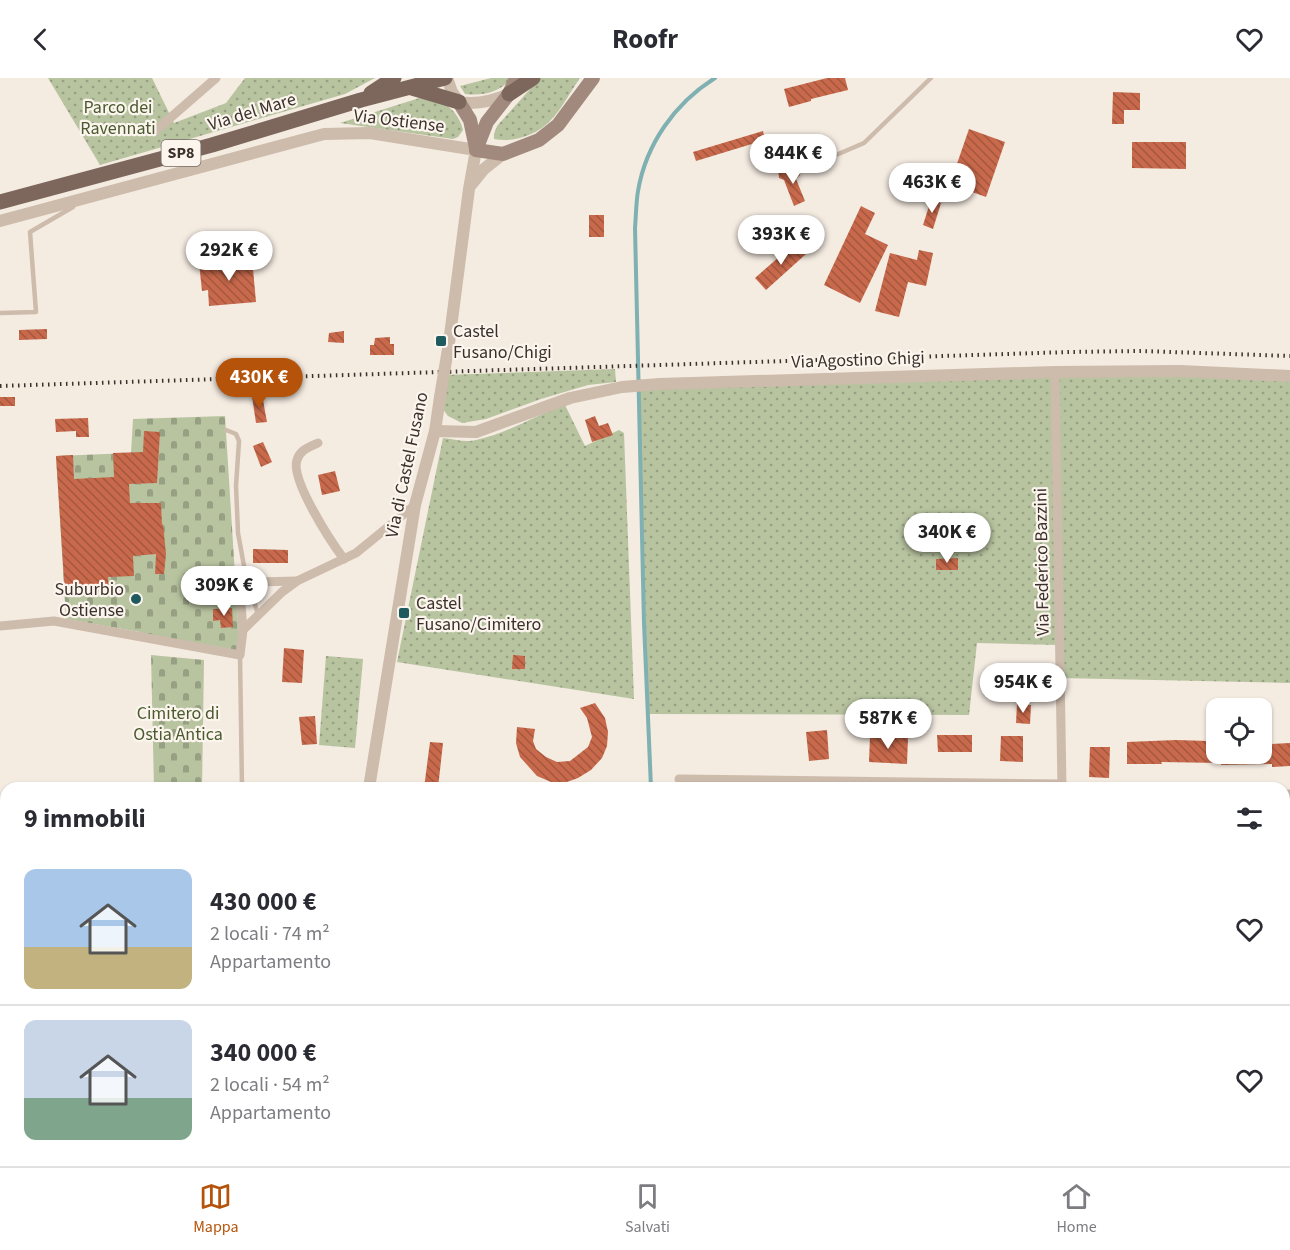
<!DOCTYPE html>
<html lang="it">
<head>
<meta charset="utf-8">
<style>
  :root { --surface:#fff; --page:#f2f2f3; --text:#2b2b33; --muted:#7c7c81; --line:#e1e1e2; --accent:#b45309 }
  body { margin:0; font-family:"Source Sans 3",sans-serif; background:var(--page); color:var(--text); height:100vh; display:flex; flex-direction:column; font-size:22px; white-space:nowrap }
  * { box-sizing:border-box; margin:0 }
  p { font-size:20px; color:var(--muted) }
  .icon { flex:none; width:33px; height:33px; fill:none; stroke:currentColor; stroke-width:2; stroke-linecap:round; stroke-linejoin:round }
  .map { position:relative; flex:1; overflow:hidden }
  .drawer { position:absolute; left:0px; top:704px; width:1290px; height:386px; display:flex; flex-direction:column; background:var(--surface); border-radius:18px 18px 0 0; box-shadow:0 2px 4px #0004 }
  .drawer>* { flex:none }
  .tools { position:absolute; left:1206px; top:620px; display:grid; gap:12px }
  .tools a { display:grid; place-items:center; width:66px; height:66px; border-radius:12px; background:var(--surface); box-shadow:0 2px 4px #0004; font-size:30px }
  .price { position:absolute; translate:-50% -51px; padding:0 14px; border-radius:21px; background:#fff; color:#222; font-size:20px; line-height:39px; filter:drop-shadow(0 2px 3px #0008) }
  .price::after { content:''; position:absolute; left:50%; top:36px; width:18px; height:14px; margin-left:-9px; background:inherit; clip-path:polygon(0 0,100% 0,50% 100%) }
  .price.current { background:var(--accent); color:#fff }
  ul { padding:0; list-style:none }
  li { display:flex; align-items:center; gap:18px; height:150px; padding:0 24px }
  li+li { border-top:2px solid var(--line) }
  li span { display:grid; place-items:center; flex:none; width:168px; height:120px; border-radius:12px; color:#555 }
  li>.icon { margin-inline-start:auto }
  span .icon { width:72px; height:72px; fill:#fffc; stroke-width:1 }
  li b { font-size:26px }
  h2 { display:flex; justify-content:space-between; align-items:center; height:72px; padding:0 24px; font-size:26px }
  header { display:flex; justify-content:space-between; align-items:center; height:78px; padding:0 24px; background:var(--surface); font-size:27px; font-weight:700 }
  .tab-bar { display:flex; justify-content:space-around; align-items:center; height:84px; border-top:2px solid var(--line); background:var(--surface); font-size:16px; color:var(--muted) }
  .tab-bar a { display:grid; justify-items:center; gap:3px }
  .tab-bar .current { color:var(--accent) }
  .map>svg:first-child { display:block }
  .grass { fill:url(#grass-dots) }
  .cemetery { fill:url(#cemetery-stones) }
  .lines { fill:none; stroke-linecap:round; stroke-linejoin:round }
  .stream { stroke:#7fb0b2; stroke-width:4 }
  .building { fill:url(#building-back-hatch) }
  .service { stroke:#cdbbac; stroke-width:4.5 }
  .minor { stroke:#cdbbac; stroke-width:9 }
  .tertiary { stroke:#cdbbac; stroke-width:12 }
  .secondary { stroke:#a18a7d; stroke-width:14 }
  .primary { stroke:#7d675c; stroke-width:15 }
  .rail { stroke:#3b302b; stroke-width:4; stroke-dasharray:1.5 4.5; stroke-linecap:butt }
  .tertiary-bridge { stroke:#cdbbac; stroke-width:12 }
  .poi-dot { fill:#1f5a5e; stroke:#fbf5ee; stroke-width:2 }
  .labels { text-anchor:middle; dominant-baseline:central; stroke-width:4.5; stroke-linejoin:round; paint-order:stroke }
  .shield { fill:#fbf5ee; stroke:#756b66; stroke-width:1.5 }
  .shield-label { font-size:16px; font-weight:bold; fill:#3b302b }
  .park-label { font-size:18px; fill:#4a5a2e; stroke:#fbf5ee }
  .street-label { font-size:18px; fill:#3b302b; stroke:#fbf5ee }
  .poi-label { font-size:18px; fill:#3b302b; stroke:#fbf5ee; text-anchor:start }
</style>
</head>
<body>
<header><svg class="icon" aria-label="back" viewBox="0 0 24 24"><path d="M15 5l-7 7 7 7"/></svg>Roofr<svg class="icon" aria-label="heart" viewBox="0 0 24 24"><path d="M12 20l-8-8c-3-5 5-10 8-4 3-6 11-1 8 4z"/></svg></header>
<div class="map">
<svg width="1290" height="1088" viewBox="0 0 1290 1088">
  <defs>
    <pattern id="grass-dots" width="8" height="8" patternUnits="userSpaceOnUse" patternTransform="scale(1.5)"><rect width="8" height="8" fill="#b8c4a0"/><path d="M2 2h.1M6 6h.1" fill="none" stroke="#97a083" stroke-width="1.8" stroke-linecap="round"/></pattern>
    <pattern id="cemetery-stones" width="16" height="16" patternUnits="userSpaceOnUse" patternTransform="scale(1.5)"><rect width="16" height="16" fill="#b8c4a0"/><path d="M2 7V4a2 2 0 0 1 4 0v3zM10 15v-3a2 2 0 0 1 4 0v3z" fill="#97a083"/></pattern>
    <pattern id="building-back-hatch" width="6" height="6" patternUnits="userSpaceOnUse" patternTransform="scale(1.5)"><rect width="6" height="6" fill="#c8694b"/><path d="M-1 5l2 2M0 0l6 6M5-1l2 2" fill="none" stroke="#a4573f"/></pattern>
  </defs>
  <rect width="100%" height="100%" fill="#f4ebe1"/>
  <g class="grass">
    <path d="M 48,0 L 152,0 L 174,45 L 226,25 L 245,0 L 375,0 L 345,16 L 100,87 Z"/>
    <path d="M 491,0 L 511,0 C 500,15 482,18 465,16 L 460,8 Z"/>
    <path d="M 540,0 L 580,0 C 570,14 562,31 550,43 C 537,57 513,65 494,61 L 494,56 L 497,48 Z"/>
    <path d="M 429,17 C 446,25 458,33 463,52 L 458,59 L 453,61 L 340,45 Z"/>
    <path d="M 615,291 L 616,304 L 588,307 L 541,321 L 486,341 L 462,345 L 448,338 L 442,330 L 444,297 Z"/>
    <path d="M 1055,294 L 1290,298 L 1290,605 L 1060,600 L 1059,567 L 977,565 L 969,637 L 648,636 L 639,301 L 660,306 Z"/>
    <path d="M 565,327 L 585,368 L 619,352 L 624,355 L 634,621 L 397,584 L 443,360 C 453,361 466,365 476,362 C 507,356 535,337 565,327 Z"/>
    <path d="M 326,578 L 363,581 L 355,670 L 319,667 Z"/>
    <rect x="1284" y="810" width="6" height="51"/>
    <rect x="573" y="1083" width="494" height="5"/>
  </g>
  <g class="cemetery">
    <path d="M 225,338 L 240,577 L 146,560 L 140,554 L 66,541 L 56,378 L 131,375 L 133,341 Z"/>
    <path d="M 151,577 L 204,582 L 202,709 L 154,709 Z"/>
  </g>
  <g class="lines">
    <g class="stream">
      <path d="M 651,710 L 644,545 L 635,150 C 636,138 636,125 638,113 C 646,66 675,25 715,0"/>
      <path d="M 664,1083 L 664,1088"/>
    </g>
  </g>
  <g class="building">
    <path d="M 827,0 L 845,0 L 848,12 L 811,21 L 811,23 L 789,29 L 784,11 Z"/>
    <path d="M 1113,14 L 1140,15 L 1140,32 L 1124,32 L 1124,46 L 1112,46 Z"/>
    <path d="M 969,51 L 1005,64 L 986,119 L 950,106 Z"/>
    <path d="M 763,53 L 765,62 L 696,83 L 693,74 Z"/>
    <path d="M 1132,64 L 1186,64 L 1186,91 L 1132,90 Z"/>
    <path d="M 793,90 L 797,90 L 800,92 L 800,97 L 796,101 L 805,123 L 794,128 L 784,102 L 779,100 L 778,91 L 789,94 Z"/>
    <path d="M 931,122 L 941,125 L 933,151 L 923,147 Z"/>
    <path d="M 861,128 L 875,135 L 865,156 L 888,167 L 860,225 L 824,207 Z"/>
    <rect x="589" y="137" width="15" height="22"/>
    <path d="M 796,164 L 806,176 L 766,212 L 755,200 Z"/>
    <path d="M 919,172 L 933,175 L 926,208 L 908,204 L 899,239 L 875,233 L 890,175 L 917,182 Z"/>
    <path d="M 252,180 L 256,224 L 209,228 L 208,212 L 202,213 L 199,185 Z"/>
    <path d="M 47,251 L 47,261 L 19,262 L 19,252 Z"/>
    <path d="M 344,253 L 344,265 L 328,264 L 329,255 Z"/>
    <path d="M 390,259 L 390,266 L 394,266 L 394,277 L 370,277 L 370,267 L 374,267 L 375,260 Z"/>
    <path d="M 262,317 L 267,344 L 256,345 L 252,318 Z"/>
    <rect x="0" y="319" width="15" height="9"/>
    <path d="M 595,338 L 599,348 L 608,345 L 613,357 L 592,364 L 585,342 Z"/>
    <path d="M 88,340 L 89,359 L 76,359 L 76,353 L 56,354 L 55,341 Z"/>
    <path d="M 144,353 L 160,354 L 157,405 L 129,406 L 130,425 L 161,425 L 162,447 L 163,446 L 166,476 L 164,496 L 155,496 L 156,476 L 133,478 L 134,498 L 108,499 L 109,514 L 65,517 L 56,378 L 73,377 L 74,401 L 114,399 L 113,375 L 143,374 Z"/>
    <path d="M 263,364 L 272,384 L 261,389 L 253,368 Z"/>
    <path d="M 335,393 L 340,413 L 322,417 L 318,397 Z"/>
    <path d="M 253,471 L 288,472 L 288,485 L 253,485 Z"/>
    <path d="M 958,480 L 958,492 L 936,492 L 936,481 Z"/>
    <path d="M 232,530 L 233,549 L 221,550 L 220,542 L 213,543 L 213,531 Z"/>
    <path d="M 284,570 L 304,572 L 302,605 L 282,604 Z"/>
    <path d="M 513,577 L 525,578 L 525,591 L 512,591 Z"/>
    <path d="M 595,625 L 605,640 L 608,654 L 607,668 L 602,680 L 591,692 L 578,700 L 564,705 L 551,704 L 537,698 L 520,679 L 516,665 L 517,649 L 535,651 L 533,663 L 536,671 L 546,679 L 557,684 L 570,683 L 588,669 L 592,659 L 587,640 L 580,630 Z"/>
    <path d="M 1017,626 L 1031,627 L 1030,646 L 1016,645 Z"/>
    <path d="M 315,638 L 317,666 L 302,667 L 299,639 Z"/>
    <path d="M 827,652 L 829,681 L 809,683 L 806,654 Z"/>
    <path d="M 937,657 L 972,657 L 972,674 L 938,674 Z"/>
    <path d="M 870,658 L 908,660 L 907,686 L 869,684 Z"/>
    <path d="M 1001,658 L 1023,658 L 1023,684 L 1000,683 Z"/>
    <path d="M 1176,662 L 1208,663 L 1208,675 L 1272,675 L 1271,666 L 1290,665 L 1290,688 L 1272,689 L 1272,686 L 1221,687 L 1221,685 L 1161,684 L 1162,686 L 1127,686 L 1127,664 Z"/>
    <path d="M 430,664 L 443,665 L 438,710 L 424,710 Z"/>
    <path d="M 1090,669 L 1110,669 L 1109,700 L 1089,699 Z"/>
  </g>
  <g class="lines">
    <g class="service">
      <path d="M 836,77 L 864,65 L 931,0"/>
      <path d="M 0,235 L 36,234 L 30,154 L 73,129"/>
      <path d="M 226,352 L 236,356 L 239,363 L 236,408 L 238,455 L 244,488 L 258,537"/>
      <path d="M 240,577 L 242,710"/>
    </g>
    <g class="minor">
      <path d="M 154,54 L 216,0"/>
      <path d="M 1055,294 L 1062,710"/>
      <path d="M 318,365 C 309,369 300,372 297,382 C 290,401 331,464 344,481"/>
      <path d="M 0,548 L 54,543 L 240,577 L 243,552 L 240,514 L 250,505 L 256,504 L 297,503"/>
      <path d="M 243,552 L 282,514 L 297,503 L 356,475 L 415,427"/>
      <path d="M 679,701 L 1062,706"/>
      <path d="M 1284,716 L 1290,716"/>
      <path d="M 1284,810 L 1290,810"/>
      <path d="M 1284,930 L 1290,930"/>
      <path d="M 0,997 L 6,1053"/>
      <path d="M 1284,1045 L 1290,1045"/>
      <path d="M 1067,1083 L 1068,1088"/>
      <path d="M 330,1088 L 330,1083"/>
      <path d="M 573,1088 L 573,1083"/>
    </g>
    <g class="tertiary">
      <path d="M 447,0 L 452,14 L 459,24 C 476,27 493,23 509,16"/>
      <path d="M 471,107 L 484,91 L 503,76"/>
      <path d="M 0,143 L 324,56 L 370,55 L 476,72 L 469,111 L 449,265"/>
      <path d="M 435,353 L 476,354 L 570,320 L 622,309 L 660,306 L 1055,294 L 1180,293 L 1290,298"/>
      <path d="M 369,710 L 415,427 L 435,353 L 440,319"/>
      <path d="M 251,1088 L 253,1083"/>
    </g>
    <g class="secondary">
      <path d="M 459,24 L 470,42 L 476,70"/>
      <path d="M 476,72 L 503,76 L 539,62 L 558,47 L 593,0"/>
      <path d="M 476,72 L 487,44 L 509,16 L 516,0"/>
    </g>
    <g class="primary">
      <path d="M 412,10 L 459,24"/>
      <path d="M 371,15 L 394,0"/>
      <path d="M 509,16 L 533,0"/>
      <path d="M 0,124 L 212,67 L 361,22 L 445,0"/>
    </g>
    <path class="rail" d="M 0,308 L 1069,274 L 1141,273 L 1290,278"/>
    <path class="tertiary-bridge" d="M 440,319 L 449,265"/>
  </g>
  <g class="poi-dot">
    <rect x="435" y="257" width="12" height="12" rx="3"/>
    <circle cx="136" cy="521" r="6"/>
    <rect x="398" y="529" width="12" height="12" rx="3"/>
  </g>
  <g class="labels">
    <rect class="shield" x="161.5" y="62" width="39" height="26" rx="4.5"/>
    <g class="shield-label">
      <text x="181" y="75">SP8</text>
    </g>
    <g class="park-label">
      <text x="118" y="29">Parco dei<tspan x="118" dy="21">Ravennati</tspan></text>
      <text x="178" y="635">Cimitero di<tspan x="178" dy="21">Ostia Antica</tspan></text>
    </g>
    <g class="street-label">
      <text transform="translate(252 34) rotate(-17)">Via del Mare</text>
      <text transform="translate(399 43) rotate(7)">Via Ostiense</text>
      <text transform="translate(858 282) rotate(-2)">Via Agostino Chigi</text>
      <text transform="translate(407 387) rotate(-78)">Via di Castel Fusano</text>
      <text transform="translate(1042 484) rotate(-91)">Via Federico Bazzini</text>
    </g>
    <g class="poi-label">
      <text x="453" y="253">Castel<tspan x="453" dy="21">Fusano/Chigi</tspan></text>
      <text x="124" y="511" text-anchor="end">Suburbio<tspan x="124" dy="21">Ostiense</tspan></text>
      <text x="416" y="525">Castel<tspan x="416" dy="21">Fusano/Cimitero</tspan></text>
    </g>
  </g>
</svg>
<div class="tools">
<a><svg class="icon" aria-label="locate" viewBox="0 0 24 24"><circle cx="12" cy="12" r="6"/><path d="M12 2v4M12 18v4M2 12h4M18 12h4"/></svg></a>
</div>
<b class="price" style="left:793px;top:107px">844K €</b>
<b class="price" style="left:932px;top:136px">463K €</b>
<b class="price" style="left:781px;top:188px">393K €</b>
<b class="price" style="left:229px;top:204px">292K €</b>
<b class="price current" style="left:259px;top:331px">430K €</b>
<b class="price" style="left:947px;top:486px">340K €</b>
<b class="price" style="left:224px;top:539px">309K €</b>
<b class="price" style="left:1023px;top:636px">954K €</b>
<b class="price" style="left:888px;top:672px">587K €</b>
<section class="drawer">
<h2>9 immobili<svg class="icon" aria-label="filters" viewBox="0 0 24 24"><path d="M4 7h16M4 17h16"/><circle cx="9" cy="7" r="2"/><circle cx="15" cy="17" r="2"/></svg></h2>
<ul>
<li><span style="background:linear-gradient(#a9c7e8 65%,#c2b280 0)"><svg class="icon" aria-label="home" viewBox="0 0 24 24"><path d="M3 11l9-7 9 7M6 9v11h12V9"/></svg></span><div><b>430 000 €</b><p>2 locali · 74 m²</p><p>Appartamento</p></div><svg class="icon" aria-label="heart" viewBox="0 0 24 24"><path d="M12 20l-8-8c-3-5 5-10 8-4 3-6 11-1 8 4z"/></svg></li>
<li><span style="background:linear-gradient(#c9d6e8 65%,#7fa58c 0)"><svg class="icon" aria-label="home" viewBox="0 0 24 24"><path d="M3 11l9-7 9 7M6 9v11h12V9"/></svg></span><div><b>340 000 €</b><p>2 locali · 54 m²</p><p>Appartamento</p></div><svg class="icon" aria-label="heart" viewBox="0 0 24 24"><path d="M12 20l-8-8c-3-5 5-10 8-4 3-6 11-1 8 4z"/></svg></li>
</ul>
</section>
</div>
<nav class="tab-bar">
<a class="current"><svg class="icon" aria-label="map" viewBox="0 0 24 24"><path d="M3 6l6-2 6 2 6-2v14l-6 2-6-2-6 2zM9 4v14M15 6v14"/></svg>Mappa</a>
<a><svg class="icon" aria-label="saved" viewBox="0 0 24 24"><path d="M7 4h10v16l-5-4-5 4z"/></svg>Salvati</a>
<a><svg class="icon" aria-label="home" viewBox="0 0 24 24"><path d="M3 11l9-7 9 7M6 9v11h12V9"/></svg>Home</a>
</nav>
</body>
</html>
